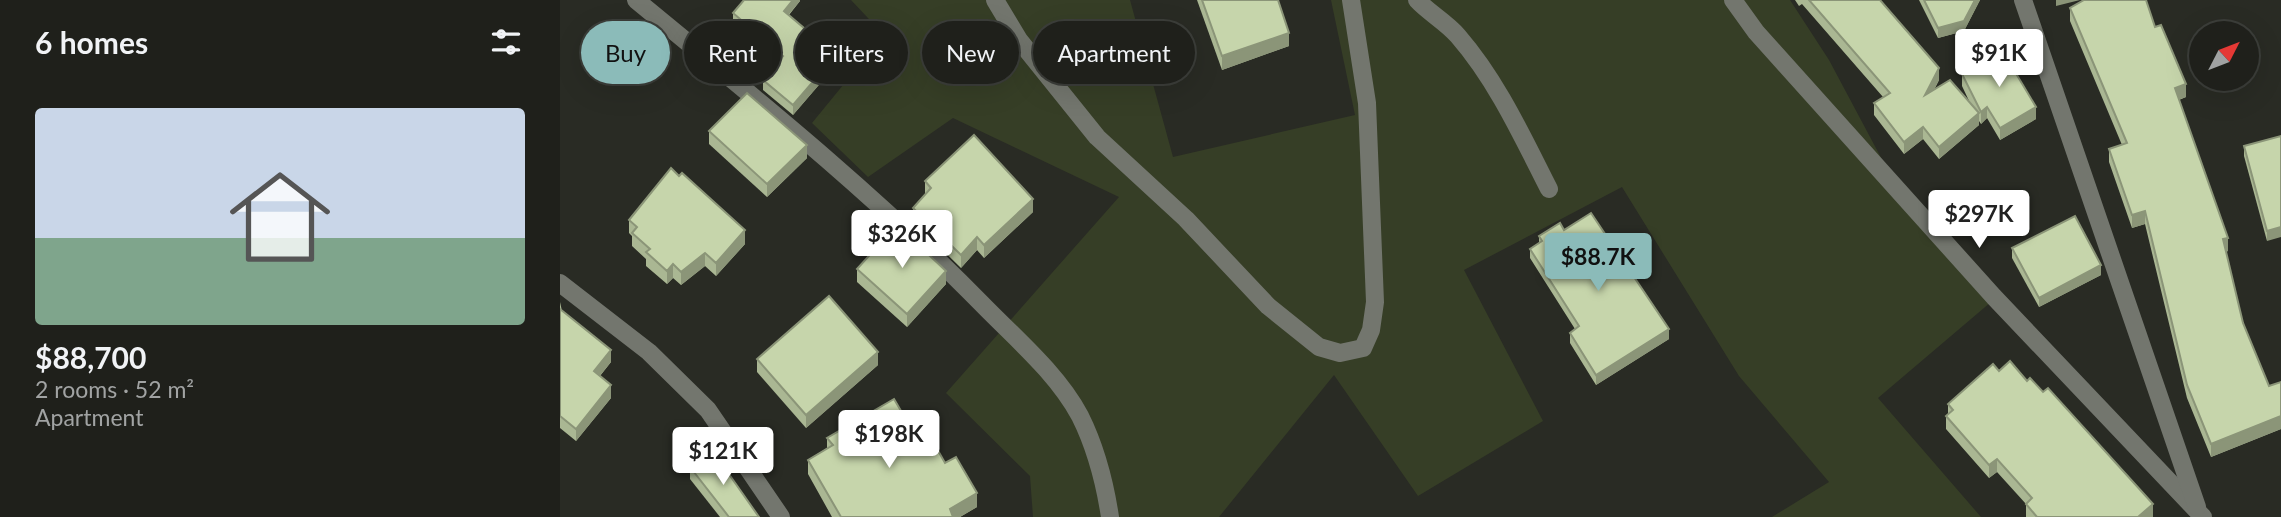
<!DOCTYPE html>
<html lang="en">
<head>
<meta charset="utf-8">
<style>
  :root { --surface:#1f201b; --page:#2c2d28; --text:#f1f3f6; --muted:#a1a3a3; --line:#3c3e3a; --accent:#8bbbb9 }
  body { margin:0; font-family:Lato,sans-serif; background:var(--page); color:var(--text); height:100vh; display:flex; flex-direction:column; font-size:26px; white-space:nowrap }
  * { box-sizing:border-box; margin:0 }
  p { font-size:23px; color:var(--muted) }
  .icon { flex:none; width:38px; height:38px; fill:none; stroke:currentColor; stroke-width:2; stroke-linecap:round; stroke-linejoin:round }
  .map { position:relative; flex:1; overflow:hidden }
  .panel { display:flex; flex-direction:column; background:var(--surface); width:560px }
  .panel>* { flex:none }
  .hud { position:absolute; left:21px; top:21px; width:665px; height:63px; display:flex; gap:14px }
  .needle { width:46px; rotate:48deg }
  .tools { position:absolute; left:1629px; top:21px; display:grid; gap:14px }
  .tools a { display:grid; place-items:center; width:70px; height:70px; border-radius:50%; background:var(--surface); box-shadow:0 7px 28px #0002,0 0 0 2px var(--line); font-size:35px }
  .price { position:absolute; translate:-50% -60px; padding:0 16px; border-radius:7px; background:#fff; color:#222; font-size:23px; line-height:46px; filter:drop-shadow(0 2px 4px #0008) }
  .price::after { content:''; position:absolute; left:50%; top:42px; width:21px; height:16px; margin-left:-10px; background:inherit; clip-path:polygon(0 0,100% 0,50% 100%) }
  .price.selected { background:var(--accent); color:#111 }
  ul { padding:0; list-style:none }
  li { display:grid; align-content:center; gap:14px; height:371px; padding:0 35px }
  li+li { border-top:2px solid var(--line) }
  li span { display:grid; place-items:center; height:217px; border-radius:7px; color:#555 }
  li>.icon { margin-inline-start:auto }
  span .icon { width:126px; height:126px; fill:#fffc; stroke-width:1 }
  li b { font-size:30px }
  h2 { display:flex; justify-content:space-between; align-items:center; height:84px; padding:0 35px; font-size:30px }
  .pill { padding:0 24px; border-radius:32px; background:var(--surface); box-shadow:0 7px 28px #0002,0 0 0 2px var(--line); font-size:24px; line-height:63px }
  .pill.selected { background:var(--accent); color:#111 }
  main { display:flex; flex:1; min-height:0 }
  .map>svg:first-child { display:block }
  .green { fill:#363e26 }
  .lines { fill:none; stroke-linecap:round; stroke-linejoin:round }
  .minor { stroke:#73766e; stroke-width:18 }
  .wall { fill:#aab793 }
  .shaded-wall { fill:#8b9578 }
  .building { fill:#c6d5ab; stroke:#8b9578; stroke-width:2 }
</style>
</head>
<body>
<main>
<section class="panel">
<h2>6 homes<svg class="icon" aria-label="filters" viewBox="0 0 24 24"><path d="M4 7h16M4 17h16"/><circle cx="9" cy="7" r="2"/><circle cx="15" cy="17" r="2"/></svg></h2>
<ul>
<li><span style="background:linear-gradient(#c9d6e8 60%,#7fa58c 0)"><svg class="icon" aria-label="home" viewBox="0 0 24 24"><path d="M3 11l9-7 9 7M6 9v11h12V9"/></svg></span><div><b>$88,700</b><p>2 rooms · 52 m²</p><p>Apartment</p></div></li>
</ul>
</section>
<div class="map">
<svg width="1721" height="517" viewBox="0 0 1721 517">
  <rect width="100%" height="100%" fill="#292b24"/>
  <path class="green" d="M 291,0 L 570,0 L 613,157 L 795,115 L 771,0 L 1230,0 L 1269,60 L 1350,212 L 1431,302 L 1318,398 L 1421,517 L 1212,517 L 1269,482 L 1179,376 L 1062,187 L 904,270 L 983,421 L 858,496 L 774,375 L 659,517 L 473,517 L 470,476 L 386,393 L 559,197 L 393,118 L 308,177 L 252,123 L 324,35 Z"/>
  <g class="lines">
    <g class="minor">
      <path d="M 76,0 C 195,98 314,194 422,304 C 455,338 497,373 520,416 C 535,446 545,484 550,517"/>
      <path d="M 435,0 L 459,40 L 537,137 L 626,219 L 708,306 L 759,347 L 780,353 L 803,348 L 811,330 L 815,302 L 807,103 L 791,0"/>
      <path d="M 857,0 C 869,13 886,22 898,36 C 937,81 962,136 989,189"/>
      <path d="M 1173,0 L 1196,32 L 1434,297 L 1643,517"/>
      <path d="M 1463,0 L 1637,507"/>
      <path d="M 0,283 L 89,352 L 148,410 L 221,517"/>
    </g>
  </g>
  <g class="wall">
    <path d="M 240,0 L 240,1 L 229,15 L 276,65 L 233,115 L 203,90 L 203,80 L 218,62 L 173,22 L 173,13 Z"/>
    <path d="M 637,0 L 718,0 L 729,46 L 662,70 Z"/>
    <path d="M 1235,0 L 1320,0 L 1379,80 L 1374,90 L 1410,103 L 1402,86 L 1402,74 L 1476,119 L 1440,140 L 1427,118 L 1421,124 L 1419,121 L 1419,125 L 1379,159 L 1363,139 L 1344,154 L 1314,115 L 1314,103 L 1323,97 L 1242,4 L 1239,6 Z"/>
    <path d="M 1359,0 L 1420,0 L 1404,31 L 1378,38 Z"/>
    <path d="M 1510,8 L 1595,27 L 1626,97 L 1619,100 L 1668,251 L 1666,252 L 1683,323 L 1709,386 L 1721,382 L 1721,429 L 1651,457 L 1627,398 L 1585,224 L 1572,228 L 1549,162 L 1549,149 L 1562,145 L 1510,21 Z"/>
    <path d="M 149,131 L 247,158 L 207,197 L 149,144 Z"/>
    <path d="M 1721,136 L 1707,241 L 1684,156 L 1684,146 Z"/>
    <path d="M 365,181 L 473,212 L 424,258 L 417,250 L 401,268 L 353,221 L 353,208 L 365,195 Z"/>
    <path d="M 69,220 L 185,244 L 156,276 L 145,266 L 121,285 L 113,278 L 107,284 L 86,266 L 86,259 L 72,246 L 72,236 L 69,233 Z"/>
    <path d="M 1004,230 L 1109,339 L 1036,385 L 1010,343 L 1010,333 L 1015,329 L 970,258 L 970,249 L 979,243 L 979,236 Z"/>
    <path d="M 1452,248 L 1541,275 L 1479,307 L 1452,258 Z"/>
    <path d="M 297,269 L 386,284 L 347,327 L 297,282 Z"/>
    <path d="M 0,302 L 2,311 L 51,362 L 40,376 L 51,398 L 16,441 L 0,428 Z"/>
    <path d="M 197,359 L 318,365 L 246,428 L 197,372 Z"/>
    <path d="M 1439,371 L 1467,381 L 1593,517 L 1466,517 L 1466,504 L 1437,472 L 1429,478 L 1386,429 L 1386,416 L 1388,414 L 1388,404 Z"/>
    <path d="M 354,433 L 385,463 L 417,507 L 400,517 L 272,517 L 248,474 L 248,460 L 267,448 L 267,438 Z"/>
    <path d="M 130,467 L 199,517 L 160,517 L 130,479 Z"/>
  </g>
  <g class="shaded-wall">
    <path d="M 233,0 L 240,0 L 240,1 L 224,20 L 224,11 Z"/>
    <path d="M 1415,0 L 1420,0 L 1404,31 L 1378,38 L 1378,28 Z"/>
    <path d="M 1496,0 L 1520,0 L 1496,6 Z"/>
    <path d="M 729,33 L 729,46 L 662,70 L 662,56 Z"/>
    <path d="M 276,55 L 276,65 L 233,115 L 233,105 Z"/>
    <path d="M 1379,68 L 1379,80 L 1365,107 L 1365,95 Z"/>
    <path d="M 1626,84 L 1626,97 L 1615,101 L 1615,88 Z"/>
    <path d="M 1427,107 L 1427,118 L 1421,124 L 1421,112 Z"/>
    <path d="M 1476,107 L 1476,119 L 1440,140 L 1440,128 Z"/>
    <path d="M 1419,113 L 1419,125 L 1379,159 L 1379,147 Z"/>
    <path d="M 1363,127 L 1363,139 L 1344,154 L 1344,142 Z"/>
    <path d="M 247,145 L 247,158 L 207,197 L 207,184 Z"/>
    <path d="M 473,199 L 473,212 L 424,258 L 424,245 Z"/>
    <path d="M 1585,211 L 1585,224 L 1572,228 L 1572,215 Z"/>
    <path d="M 1721,227 L 1721,237 L 1707,241 L 1707,231 Z"/>
    <path d="M 185,230 L 185,244 L 156,276 L 156,263 Z"/>
    <path d="M 417,237 L 417,250 L 401,268 L 401,255 Z"/>
    <path d="M 1668,238 L 1668,251 L 1663,252 L 1663,239 Z"/>
    <path d="M 145,253 L 145,266 L 121,285 L 121,272 Z"/>
    <path d="M 113,264 L 113,278 L 107,284 L 107,271 Z"/>
    <path d="M 1541,265 L 1541,275 L 1479,307 L 1479,298 Z"/>
    <path d="M 386,271 L 386,284 L 347,327 L 347,314 Z"/>
    <path d="M 1109,329 L 1109,339 L 1036,385 L 1036,375 Z"/>
    <path d="M 51,350 L 51,362 L 34,383 L 34,371 Z"/>
    <path d="M 318,352 L 318,365 L 246,428 L 246,415 Z"/>
    <path d="M 51,385 L 51,398 L 16,441 L 16,429 Z"/>
    <path d="M 1721,416 L 1721,429 L 1651,457 L 1651,444 Z"/>
    <path d="M 1437,459 L 1437,472 L 1429,478 L 1429,465 Z"/>
    <path d="M 417,493 L 417,507 L 400,517 L 390,517 L 390,509 Z"/>
    <path d="M 1593,504 L 1593,517 L 1578,517 Z"/>
  </g>
  <g class="building">
    <path d="M 184,0 L 233,0 L 224,11 L 276,55 L 233,105 L 203,80 L 223,56 L 173,13 Z"/>
    <path d="M 642,0 L 718,0 L 729,33 L 662,56 Z"/>
    <path d="M 1249,0 L 1320,0 L 1379,68 L 1365,95 L 1390,80 L 1419,113 L 1379,147 L 1363,127 L 1344,142 L 1314,103 L 1330,93 Z"/>
    <path d="M 1364,0 L 1415,0 L 1404,21 L 1378,28 Z"/>
    <path d="M 1524,0 L 1586,0 L 1595,27 L 1601,25 L 1626,84 L 1615,88 L 1668,238 L 1663,239 L 1683,323 L 1709,386 L 1721,382 L 1721,416 L 1651,444 L 1627,385 L 1585,211 L 1572,215 L 1549,149 L 1567,143 L 1510,8 Z"/>
    <path d="M 1442,50 L 1476,107 L 1440,128 L 1427,107 L 1421,112 L 1402,74 Z"/>
    <path d="M 187,93 L 247,145 L 207,184 L 149,131 Z"/>
    <path d="M 414,135 L 473,199 L 424,245 L 417,237 L 401,255 L 353,208 L 371,188 L 365,181 Z"/>
    <path d="M 1721,136 L 1721,227 L 1707,231 L 1684,146 Z"/>
    <path d="M 111,168 L 119,176 L 122,173 L 185,230 L 156,263 L 145,253 L 121,272 L 113,264 L 107,271 L 86,252 L 90,249 L 72,233 L 77,227 L 69,220 Z"/>
    <path d="M 1031,213 L 1109,329 L 1036,375 L 1010,333 L 1019,326 L 970,249 L 982,241 L 979,236 L 1000,223 L 1004,230 Z"/>
    <path d="M 1515,216 L 1541,265 L 1479,298 L 1452,248 Z"/>
    <path d="M 337,225 L 386,271 L 347,314 L 297,269 Z"/>
    <path d="M 269,296 L 318,352 L 246,415 L 197,359 Z"/>
    <path d="M 0,309 L 51,350 L 34,371 L 51,385 L 16,429 L 0,416 Z"/>
    <path d="M 1450,361 L 1467,381 L 1470,378 L 1483,392 L 1488,388 L 1593,504 L 1578,517 L 1477,517 L 1466,504 L 1472,498 L 1437,459 L 1429,465 L 1386,416 L 1393,410 L 1388,404 L 1433,364 L 1439,371 Z"/>
    <path d="M 334,399 L 354,433 L 360,430 L 372,449 L 376,447 L 385,463 L 396,457 L 417,493 L 390,509 L 393,517 L 281,517 L 248,460 L 273,445 L 267,438 Z"/>
    <path d="M 152,450 L 199,517 L 169,517 L 130,467 Z"/>
  </g>
</svg>
<div class="tools">
<a><svg class="needle" viewBox="-14 -14 28 28"><path d="M0-13l5 13h-10z" fill="#e53935"/><path d="M0 13l5-13h-10z" fill="#a1a3a3"/></svg></a>
</div>
<b class="price" style="left:1439px;top:89px">$91K</b>
<b class="price" style="left:1419px;top:250px">$297K</b>
<b class="price" style="left:342px;top:270px">$326K</b>
<b class="price selected" style="left:1038px;top:293px">$88.7K</b>
<b class="price" style="left:329px;top:470px">$198K</b>
<b class="price" style="left:163px;top:487px">$121K</b>
<div class="hud">
<a class="pill selected">Buy</a>
<a class="pill">Rent</a>
<a class="pill">Filters</a>
<a class="pill">New</a>
<a class="pill">Apartment</a>
</div>
</div>
</main>
</body>
</html>
